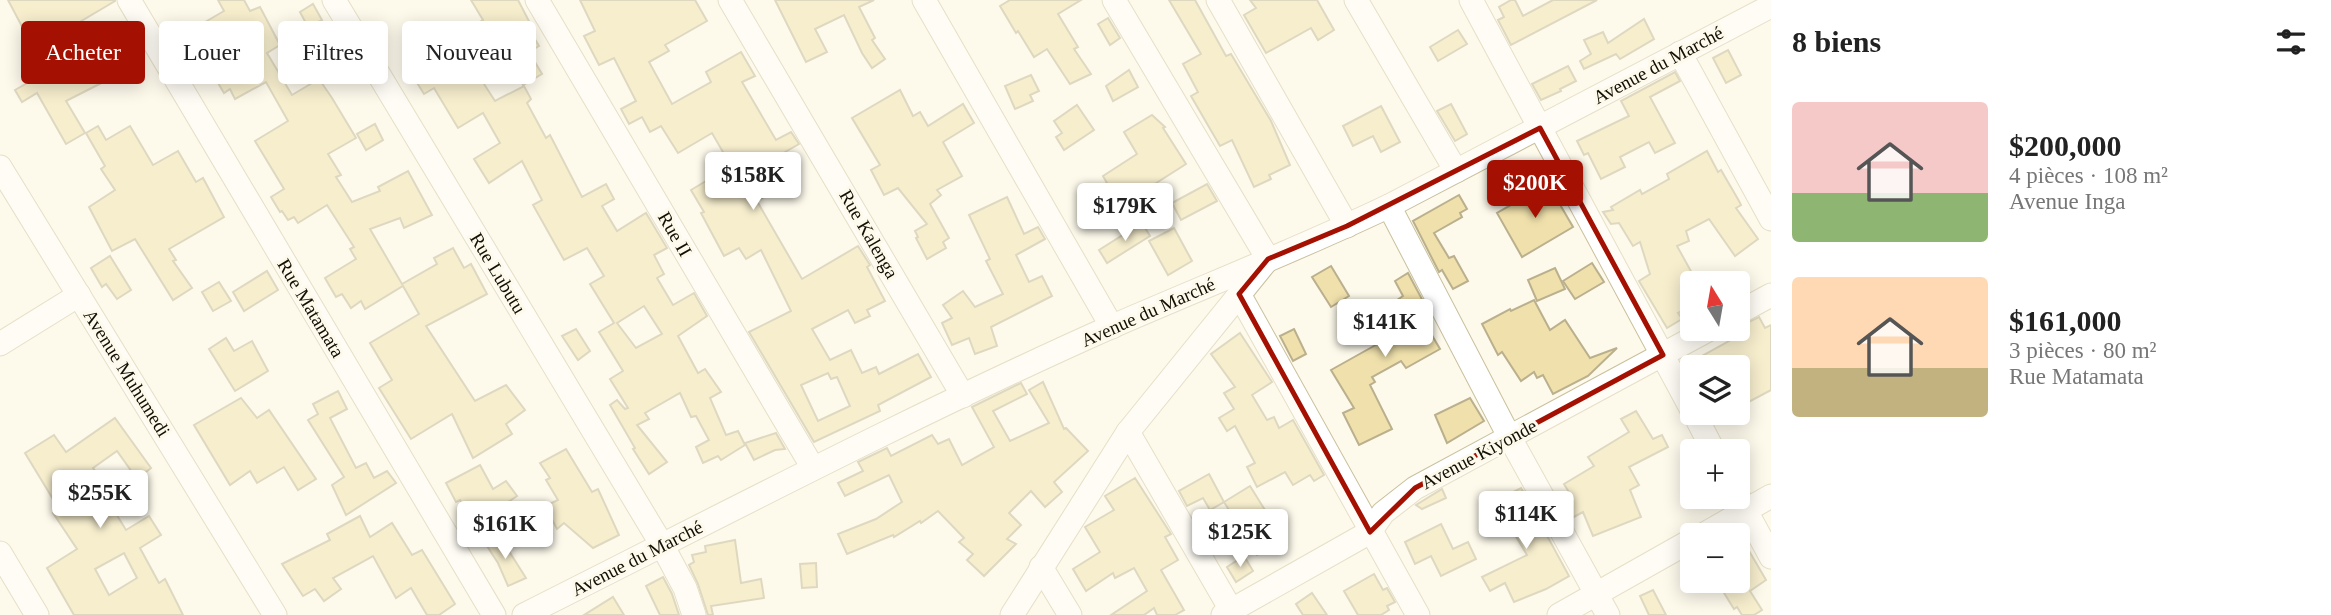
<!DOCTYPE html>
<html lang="fr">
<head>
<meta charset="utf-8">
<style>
  :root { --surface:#fff; --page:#f6f6f6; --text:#222; --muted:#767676; --accent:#a41002 }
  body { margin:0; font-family:"Times New Roman",serif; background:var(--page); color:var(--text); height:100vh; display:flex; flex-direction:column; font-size:26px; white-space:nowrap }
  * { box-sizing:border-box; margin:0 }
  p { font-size:23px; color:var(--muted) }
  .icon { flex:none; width:38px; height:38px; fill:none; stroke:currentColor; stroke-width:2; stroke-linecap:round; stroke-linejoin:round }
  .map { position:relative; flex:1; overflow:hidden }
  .details { display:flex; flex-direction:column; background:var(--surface); width:560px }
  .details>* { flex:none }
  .guide { position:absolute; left:21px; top:21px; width:665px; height:63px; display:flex; gap:14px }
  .needle { width:46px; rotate:349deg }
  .fabs { position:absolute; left:1680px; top:271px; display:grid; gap:14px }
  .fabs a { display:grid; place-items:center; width:70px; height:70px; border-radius:7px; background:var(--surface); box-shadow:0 4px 18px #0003; font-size:35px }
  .price { position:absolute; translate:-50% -60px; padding:0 16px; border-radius:7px; background:#fff; color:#222; font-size:23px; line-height:46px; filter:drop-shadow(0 2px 4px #0008) }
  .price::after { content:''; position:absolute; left:50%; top:42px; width:21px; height:16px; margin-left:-10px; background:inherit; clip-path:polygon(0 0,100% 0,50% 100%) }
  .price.active { background:var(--accent); color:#fff }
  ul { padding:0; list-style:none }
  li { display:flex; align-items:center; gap:21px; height:175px; padding:0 21px }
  li span { display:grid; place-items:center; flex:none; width:196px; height:140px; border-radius:7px; color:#555 }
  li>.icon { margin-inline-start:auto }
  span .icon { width:84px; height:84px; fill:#fffc; stroke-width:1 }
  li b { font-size:30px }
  h2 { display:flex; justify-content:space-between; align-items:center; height:84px; padding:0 21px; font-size:30px }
  .tag { padding:0 24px; border-radius:7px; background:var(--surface); box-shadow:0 4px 18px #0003; font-size:24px; line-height:63px }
  .tag.active { background:var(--accent); color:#fff }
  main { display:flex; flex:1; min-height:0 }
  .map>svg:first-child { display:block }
  .building { fill:#f0e1ac; stroke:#bab08d; stroke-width:2; fill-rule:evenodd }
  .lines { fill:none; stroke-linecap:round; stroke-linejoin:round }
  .minor-casing { stroke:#cac09d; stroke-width:25 }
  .minor { stroke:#fff; stroke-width:23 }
  .marked { fill:none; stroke:#a41002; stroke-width:5; stroke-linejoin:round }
  .labels { text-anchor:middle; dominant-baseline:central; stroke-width:6; stroke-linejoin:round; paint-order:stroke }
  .street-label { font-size:19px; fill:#120f04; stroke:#fdf9eb }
</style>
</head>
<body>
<main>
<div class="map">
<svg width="1771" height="615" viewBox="0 0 1771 615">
  <rect width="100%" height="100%" fill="#fdf9eb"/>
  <g class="building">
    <path d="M 8,0 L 115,0 L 115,1 L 34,49 Z"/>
    <path d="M 218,0 L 244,0 L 250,11 L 260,7 L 280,45 L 267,53 L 292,95 L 319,79 L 332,98 L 356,138 L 328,154 L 341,175 L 336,177 L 352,202 L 380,191 L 378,187 L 408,171 L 432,215 L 404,228 L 400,218 L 370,229 L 402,284 L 437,264 L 434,258 L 453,248 L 464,268 L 471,264 L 487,294 L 426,326 L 475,401 L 506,385 L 525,410 L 506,424 L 512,434 L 473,458 L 452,414 L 411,439 L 379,388 L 392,380 L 370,343 L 419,314 L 403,286 L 365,309 L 361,301 L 351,308 L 342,294 L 336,297 L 325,278 L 356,259 L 350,249 L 354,247 L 327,205 L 298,223 L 294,217 L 288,220 L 282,211 L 280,212 L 271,197 L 284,189 L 255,141 L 288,121 L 266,82 L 235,99 L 230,89 L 224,93 L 188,32 L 224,11 Z"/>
    <path d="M 471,0 L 518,0 L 533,29 L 530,31 L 539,46 L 529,52 L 542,74 L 523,85 L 508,57 L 490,66 L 470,28 L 483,20 Z"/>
    <path d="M 580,0 L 695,0 L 707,21 L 665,45 L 669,51 L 649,62 L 672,104 L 711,82 L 706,72 L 741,52 L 755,76 L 742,82 L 776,140 L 791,132 L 799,144 L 773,159 L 787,184 L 757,201 L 802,279 L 858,246 L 870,265 L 867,267 L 885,301 L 867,310 L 870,316 L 855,323 L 848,310 L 812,329 L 830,360 L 851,350 L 862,373 L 876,367 L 879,374 L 918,354 L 931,377 L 878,405 L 880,411 L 814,442 L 749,332 L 791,311 L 761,250 L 746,259 L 739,248 L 724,256 L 701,213 L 704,212 L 691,190 L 731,166 L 712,133 L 678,153 L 661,126 L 650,132 L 642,117 L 629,124 L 621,109 L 636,101 L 614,58 L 599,65 L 584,36 L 595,31 ZM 828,373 L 831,379 L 837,377 L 850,406 L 818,421 L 801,385 Z"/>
    <path d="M 775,0 L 874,0 L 859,7 L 875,38 L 872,40 L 885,59 L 872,68 L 862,53 L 844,15 L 815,29 L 827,52 L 806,62 Z"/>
    <path d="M 1010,0 L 1081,0 L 1058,14 L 1078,47 L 1074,49 L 1091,74 L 1070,84 L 1047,49 L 1034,57 L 1018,31 L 1016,33 L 1000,6 Z"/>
    <path d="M 1169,0 L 1195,0 L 1226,56 L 1231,54 L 1271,121 L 1290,165 L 1269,175 L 1271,179 L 1254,187 L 1232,140 L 1220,146 L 1191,96 L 1198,92 L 1183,64 L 1201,54 Z"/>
    <path d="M 1250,0 L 1317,0 L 1334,30 L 1318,40 L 1311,28 L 1266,53 L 1244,15 L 1256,8 Z"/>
    <path d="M 1511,0 L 1515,0 L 1523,16 L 1553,0 L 1597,0 L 1511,45 L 1498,20 L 1504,17 L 1499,7 Z"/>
    <path d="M 313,4 L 322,20 L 308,27 L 300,12 Z"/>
    <path d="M 1108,18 L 1120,38 L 1110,45 L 1098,24 Z"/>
    <path d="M 1644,19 L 1654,39 L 1620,59 L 1616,54 L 1584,69 L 1580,61 L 1591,54 L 1584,40 L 1603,32 L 1608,43 Z"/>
    <path d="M 1458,30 L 1467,44 L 1438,61 L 1430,47 Z"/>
    <path d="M 110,36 L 129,69 L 66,101 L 85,133 L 66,144 L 37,93 L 22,102 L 15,90 Z"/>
    <path d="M 1728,50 L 1741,75 L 1726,83 L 1713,58 Z"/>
    <path d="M 437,57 L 453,83 L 475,70 L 495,101 L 524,86 L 531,99 L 527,103 L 546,138 L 550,135 L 582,197 L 606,184 L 614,199 L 602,206 L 617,231 L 646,213 L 667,248 L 654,255 L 664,274 L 657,278 L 673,305 L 694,293 L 707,316 L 678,336 L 698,373 L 705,369 L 721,392 L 710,398 L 726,435 L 738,431 L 745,445 L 721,460 L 718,456 L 703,463 L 696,447 L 709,440 L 696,416 L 691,417 L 680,393 L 645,413 L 649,419 L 637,425 L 667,462 L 649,474 L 633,449 L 635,448 L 610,405 L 617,400 L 625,409 L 628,408 L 610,379 L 623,371 L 599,332 L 614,323 L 590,284 L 604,276 L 587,248 L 564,260 L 533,205 L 542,200 L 522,161 L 489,183 L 474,159 L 500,143 L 483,113 L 458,128 L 434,88 L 424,94 L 411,73 ZM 644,306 L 662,334 L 636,348 L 617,323 Z"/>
    <path d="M 1568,66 L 1576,81 L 1560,89 L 1561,91 L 1541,100 L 1532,84 Z"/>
    <path d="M 1129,70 L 1138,87 L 1113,101 L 1106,86 Z"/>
    <path d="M 1675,72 L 1680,81 L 1650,97 L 1675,143 L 1655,153 L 1649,142 L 1620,157 L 1625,167 L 1601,179 L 1588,153 L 1584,155 L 1577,141 L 1629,116 L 1621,101 Z"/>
    <path d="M 1031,75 L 1039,91 L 1030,95 L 1033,101 L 1015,109 L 1005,86 Z"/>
    <path d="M 900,90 L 913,116 L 920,112 L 928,126 L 963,104 L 974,123 L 943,142 L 962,176 L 937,190 L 941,195 L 930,204 L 949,238 L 943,242 L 946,248 L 927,259 L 916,238 L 918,237 L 915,231 L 927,224 L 898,188 L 884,195 L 871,170 L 880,165 L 852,118 Z"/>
    <path d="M 1451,104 L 1467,134 L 1455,141 L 1437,111 Z"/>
    <path d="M 1077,105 L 1094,130 L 1064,150 L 1056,137 L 1062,133 L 1054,121 Z"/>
    <path d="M 1381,106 L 1400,142 L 1381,152 L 1373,136 L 1353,146 L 1343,126 Z"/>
    <path d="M 1152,115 L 1165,127 L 1163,128 L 1186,164 L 1120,206 L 1103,176 L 1137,154 L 1124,132 Z"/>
    <path d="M 375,124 L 383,140 L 366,150 L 357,134 Z"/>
    <path d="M 98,126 L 106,140 L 130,126 L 153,165 L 178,151 L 196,182 L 203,178 L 224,217 L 169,249 L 176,260 L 173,261 L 192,288 L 173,300 L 135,239 L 112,251 L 89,207 L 115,190 L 101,169 L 105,166 L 86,133 Z"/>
    <path d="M 1707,151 L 1718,172 L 1721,170 L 1739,201 L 1741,205 L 1736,208 L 1758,239 L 1735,256 L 1709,219 L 1686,231 L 1689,241 L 1677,246 L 1698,284 L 1692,284 L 1692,306 L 1678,313 L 1682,319 L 1667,328 L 1639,281 L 1650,274 L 1640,242 L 1633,246 L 1619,223 L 1611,224 L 1603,212 L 1613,210 L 1611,207 L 1640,190 L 1642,194 L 1669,179 L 1667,174 Z"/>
    <path d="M 1207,184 L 1217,201 L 1181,220 L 1172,203 Z"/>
    <path d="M 1548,184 L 1573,227 L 1522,257 L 1497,213 Z"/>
    <path d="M 1459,195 L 1467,209 L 1460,213 L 1462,217 L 1434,233 L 1449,258 L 1454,256 L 1468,281 L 1453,289 L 1442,270 L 1439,272 L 1413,221 Z"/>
    <path d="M 1007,197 L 1024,234 L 1038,227 L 1045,239 L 1016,255 L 1029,282 L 1042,276 L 1052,296 L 991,327 L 997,346 L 975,354 L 969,338 L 952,345 L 942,323 L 952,318 L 943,305 L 963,291 L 975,307 L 1003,294 L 986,261 L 990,259 L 969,215 Z"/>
    <path d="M 1142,223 L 1150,236 L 1107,263 L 1099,250 Z"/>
    <path d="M 1174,228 L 1192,261 L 1168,275 L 1149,241 Z"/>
    <path d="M 110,256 L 131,290 L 117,299 L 106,284 L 102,287 L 91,268 Z"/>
    <path d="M 1592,263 L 1604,282 L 1575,299 L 1563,281 Z"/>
    <path d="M 1331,266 L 1349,296 L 1331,307 L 1312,277 Z"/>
    <path d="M 1555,268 L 1565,289 L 1537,301 L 1528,280 Z"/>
    <path d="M 267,271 L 278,290 L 244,311 L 233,292 Z"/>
    <path d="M 1408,273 L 1425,305 L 1417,310 L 1440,349 L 1406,368 L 1401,361 L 1372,377 L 1375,382 L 1370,385 L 1392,429 L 1359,445 L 1343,413 L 1354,408 L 1331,370 L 1381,342 L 1366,321 L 1403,296 L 1395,281 Z"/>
    <path d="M 219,282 L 231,301 L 213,311 L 202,292 Z"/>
    <path d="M 1534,300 L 1550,330 L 1565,320 L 1590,358 L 1617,348 L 1588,376 L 1553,394 L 1543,375 L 1537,378 L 1534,372 L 1521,381 L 1502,352 L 1498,355 L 1482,324 L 1510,309 L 1511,311 Z"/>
    <path d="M 1759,317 L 1765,328 L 1771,325 L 1771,390 L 1745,404 L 1743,400 L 1738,403 L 1738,368 L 1685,368 L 1684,366 L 1738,336 L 1734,329 Z"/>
    <path d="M 576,329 L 590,351 L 578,360 L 562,336 Z"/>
    <path d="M 1294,329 L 1306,354 L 1293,361 L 1280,336 Z"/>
    <path d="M 1240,333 L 1272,382 L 1252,395 L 1267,420 L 1274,417 L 1279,428 L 1293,420 L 1324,475 L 1314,481 L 1310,475 L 1293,485 L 1285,472 L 1257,487 L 1247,467 L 1255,463 L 1235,426 L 1227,431 L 1219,418 L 1234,409 L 1224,393 L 1235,387 L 1211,354 Z"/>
    <path d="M 226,338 L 234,351 L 252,341 L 268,371 L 235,391 L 209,349 Z"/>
    <path d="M 1043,382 L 1064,429 L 1066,428 L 1088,451 L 1054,482 L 1062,492 L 1045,507 L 1031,491 L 1009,513 L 1021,525 L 1007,539 L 1016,544 L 984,576 L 967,560 L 973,554 L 959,542 L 964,538 L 938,511 L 921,523 L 920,521 L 894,537 L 893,535 L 847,554 L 838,534 L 876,519 L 902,502 L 889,475 L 845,496 L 838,483 L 863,471 L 858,462 L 887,448 L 891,456 L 932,435 L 938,444 L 949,439 L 962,465 L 994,447 L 972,407 L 1021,383 L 1027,394 L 993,411 L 1010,441 L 1049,423 L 1029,390 Z"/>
    <path d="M 338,391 L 347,409 L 330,418 L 356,468 L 366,463 L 374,478 L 387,471 L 396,483 L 346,515 L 332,485 L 344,477 L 308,420 L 318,414 L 313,404 Z"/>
    <path d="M 241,398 L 257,418 L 269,410 L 316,479 L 298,490 L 284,467 L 257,483 L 250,471 L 230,485 L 194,425 Z"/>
    <path d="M 1470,398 L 1484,421 L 1447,443 L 1435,415 Z"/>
    <path d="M 1636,411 L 1653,439 L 1662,435 L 1668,447 L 1629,467 L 1639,485 L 1630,490 L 1641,517 L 1593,536 L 1583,512 L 1572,518 L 1561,499 L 1570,494 L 1564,484 L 1594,466 L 1588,457 L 1629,432 L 1621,419 Z"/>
    <path d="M 115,418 L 151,468 L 137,479 L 117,451 L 93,468 L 112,495 L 107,499 L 126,530 L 149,516 L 161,535 L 140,548 L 159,583 L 165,579 L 183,615 L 74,615 L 47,568 L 77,549 L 53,513 L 59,509 L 25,453 L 54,435 L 66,452 ZM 124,553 L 137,578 L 109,595 L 95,569 Z"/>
    <path d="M 776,433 L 785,449 L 775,450 L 754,460 L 745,443 Z"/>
    <path d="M 566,449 L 592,492 L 598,489 L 619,535 L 593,548 L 564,523 L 557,529 L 545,506 L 558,500 L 546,480 L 550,478 L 540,463 Z"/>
    <path d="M 480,465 L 493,489 L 506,481 L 517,496 L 495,511 L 499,517 L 486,525 L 476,510 L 470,515 L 460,500 L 456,502 L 446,483 Z"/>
    <path d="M 1209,474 L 1224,502 L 1210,510 L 1203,498 L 1187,506 L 1179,491 Z"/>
    <path d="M 1135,478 L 1171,534 L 1165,537 L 1178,560 L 1161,570 L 1184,610 L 1175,615 L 1157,615 L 1154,608 L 1144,615 L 1111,615 L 1147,591 L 1134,568 L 1115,578 L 1113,573 L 1086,591 L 1073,569 L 1100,552 L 1085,527 L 1114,510 L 1105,496 Z"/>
    <path d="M 1250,486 L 1283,539 L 1257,555 L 1224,502 Z"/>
    <path d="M 1521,488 L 1569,576 L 1546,589 L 1514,602 L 1505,583 L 1490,591 L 1482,577 L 1527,555 L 1506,520 L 1498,524 L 1488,505 Z"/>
    <path d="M 1442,489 L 1446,498 L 1422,509 L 1416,505 Z"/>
    <path d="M 360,516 L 370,537 L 392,523 L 412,555 L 422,550 L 455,604 L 439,615 L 427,615 L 411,588 L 396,598 L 373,556 L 333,578 L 341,589 L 324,601 L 315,589 L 303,596 L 282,564 L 330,540 L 327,534 Z"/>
    <path d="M 1441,524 L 1453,549 L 1468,542 L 1476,559 L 1441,576 L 1431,556 L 1415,564 L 1405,542 Z"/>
    <path d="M 1738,532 L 1766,580 L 1750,591 L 1762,610 L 1754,615 L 1742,615 L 1737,607 L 1734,609 L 1721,588 L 1732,581 L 1738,581 Z"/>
    <path d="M 498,534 L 526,578 L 508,586 L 498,563 L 485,543 Z"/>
    <path d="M 735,540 L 741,583 L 761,579 L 764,598 L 711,606 L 713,615 L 708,615 L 698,584 L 689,565 L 694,562 L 692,555 L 706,552 L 705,546 Z"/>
    <path d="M 1244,556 L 1253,571 L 1236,582 L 1227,567 Z"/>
    <path d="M 816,563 L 817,587 L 802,588 L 800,564 Z"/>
    <path d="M 1374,574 L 1383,590 L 1387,588 L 1395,602 L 1387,606 L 1389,610 L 1381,615 L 1358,615 L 1344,591 Z"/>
    <path d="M 663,577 L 672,594 L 679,615 L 660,615 L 646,586 Z"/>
    <path d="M 1653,590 L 1666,615 L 1649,615 L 1640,596 Z"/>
    <path d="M 1312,593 L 1327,615 L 1303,615 L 1296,604 Z"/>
    <path d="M 613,597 L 624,615 L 584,615 Z"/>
  </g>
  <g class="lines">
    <g class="minor-casing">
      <g id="minor">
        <path d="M 129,0 L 494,615"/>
        <path d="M 334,0 L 662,545 L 685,588 L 694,615"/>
        <path d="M 537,0 L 813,468"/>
        <path d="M 730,0 L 963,396"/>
        <path d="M 924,0 L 1112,327"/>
        <path d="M 1218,0 L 1347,226"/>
        <path d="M 1356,0 L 1456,171"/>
        <path d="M 1471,0 L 1692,410"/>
        <path d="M 1680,53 L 1771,219"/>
        <path d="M 0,167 L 275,615"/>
        <path d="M 1389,206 L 1510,438 L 1608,615"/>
        <path d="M 1239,294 L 1418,615"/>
        <path d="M 1738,313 L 1771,295"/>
        <path d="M 0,344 L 79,295"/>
        <path d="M 1694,413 L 1714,452"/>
        <path d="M 1128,432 L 1234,615"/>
        <path d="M 1738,496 L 1771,557"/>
        <path d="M 1701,536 L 1771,496"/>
        <path d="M 0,553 L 37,615"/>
        <path d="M 1041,567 L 1070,615"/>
        <path d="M 524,615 C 719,517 913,415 1113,326 C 1205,286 1299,249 1389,206 L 1771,6"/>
        <path d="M 1012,615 L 1128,432 L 1268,259 L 1114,0"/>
        <path d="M 1223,615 L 1370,532 L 1383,513 L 1415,488 L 1710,329"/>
        <path d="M 1559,615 L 1692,540"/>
      </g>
    </g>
    <use href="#minor" class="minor"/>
  </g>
  <path d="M0 0H1771V615H0ZM 1540,128 L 1663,355 L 1415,488 L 1370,532 L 1239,294 L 1268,259 L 1347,226 Z" fill="#fdf9eb" fill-opacity=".55" fill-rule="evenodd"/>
  <path class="marked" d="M 1540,128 L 1663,355 L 1415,488 L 1370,532 L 1239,294 L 1268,259 L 1347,226 Z"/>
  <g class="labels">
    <g class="street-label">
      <text transform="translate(1658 65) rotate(-28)">Avenue du Marché</text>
      <text transform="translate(675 234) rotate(60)">Rue II</text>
      <text transform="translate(869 234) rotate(60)">Rue Kalenga</text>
      <text transform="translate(498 273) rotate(59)">Rue Lubutu</text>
      <text transform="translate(311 308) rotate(59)">Rue Matamata</text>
      <text transform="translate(1148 312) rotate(-24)">Avenue du Marché</text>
      <text transform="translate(127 373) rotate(58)">Avenue Muhumedi</text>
      <text transform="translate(1479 454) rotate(-28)">Avenue Kiyonde</text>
      <text transform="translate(637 558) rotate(-27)">Avenue du Marché</text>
    </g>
  </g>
</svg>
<div class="fabs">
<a><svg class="needle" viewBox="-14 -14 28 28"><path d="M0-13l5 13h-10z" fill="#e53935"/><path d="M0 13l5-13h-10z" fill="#767676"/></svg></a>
<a><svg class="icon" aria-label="layers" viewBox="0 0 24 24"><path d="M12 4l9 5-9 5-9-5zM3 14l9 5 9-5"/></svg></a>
<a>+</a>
<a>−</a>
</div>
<b class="price" style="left:753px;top:212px">$158K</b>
<b class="price active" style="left:1535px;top:220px">$200K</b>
<b class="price" style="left:1125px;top:243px">$179K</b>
<b class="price" style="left:1385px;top:359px">$141K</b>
<b class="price" style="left:100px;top:530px">$255K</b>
<b class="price" style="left:1526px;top:551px">$114K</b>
<b class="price" style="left:505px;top:561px">$161K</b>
<b class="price" style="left:1240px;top:569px">$125K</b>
<div class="guide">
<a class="tag active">Acheter</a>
<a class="tag">Louer</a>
<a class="tag">Filtres</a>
<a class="tag">Nouveau</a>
</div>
</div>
<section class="details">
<h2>8 biens<svg class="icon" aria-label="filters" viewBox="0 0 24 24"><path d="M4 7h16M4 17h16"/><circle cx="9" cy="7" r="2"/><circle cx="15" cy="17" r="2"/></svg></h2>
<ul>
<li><span style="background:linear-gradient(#f6c9c9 65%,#8fb573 0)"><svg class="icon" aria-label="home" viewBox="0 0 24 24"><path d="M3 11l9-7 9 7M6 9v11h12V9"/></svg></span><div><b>$200,000</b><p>4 pièces · 108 m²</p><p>Avenue Inga</p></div></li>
<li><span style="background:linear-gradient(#ffd9b3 65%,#c2b280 0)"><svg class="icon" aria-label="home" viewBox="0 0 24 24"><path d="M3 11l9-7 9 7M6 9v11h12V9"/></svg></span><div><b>$161,000</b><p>3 pièces · 80 m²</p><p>Rue Matamata</p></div></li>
</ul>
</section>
</main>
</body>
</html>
